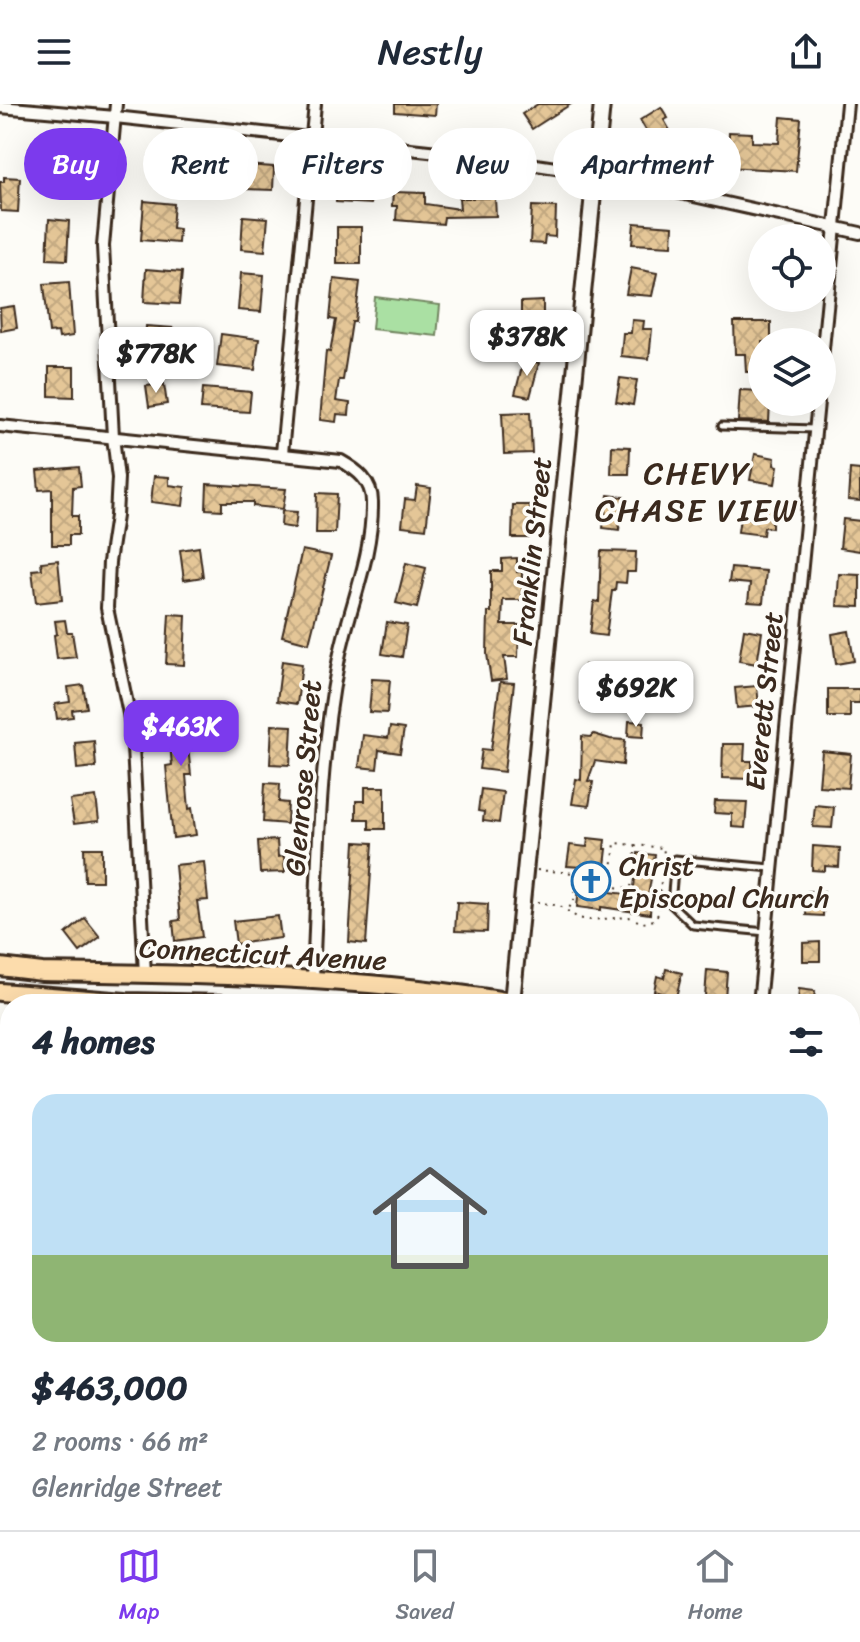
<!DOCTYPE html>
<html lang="en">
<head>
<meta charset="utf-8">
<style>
  :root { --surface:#fff; --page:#f2f2f3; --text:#1f2937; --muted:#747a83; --line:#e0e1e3; --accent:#7c3aed }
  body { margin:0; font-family:Sriracha,sans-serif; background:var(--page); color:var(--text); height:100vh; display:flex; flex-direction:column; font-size:30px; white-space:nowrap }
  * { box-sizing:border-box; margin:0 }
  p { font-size:26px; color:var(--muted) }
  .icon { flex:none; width:44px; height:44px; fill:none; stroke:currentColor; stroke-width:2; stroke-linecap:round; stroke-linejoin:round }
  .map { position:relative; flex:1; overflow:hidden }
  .drawer { position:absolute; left:0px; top:890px; width:860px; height:536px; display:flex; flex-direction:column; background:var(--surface); border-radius:32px 32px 0 0; box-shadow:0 8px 32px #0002 }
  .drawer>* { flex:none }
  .banner { position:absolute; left:24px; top:24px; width:812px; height:72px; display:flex; gap:16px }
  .fabs { position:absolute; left:748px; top:120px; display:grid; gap:16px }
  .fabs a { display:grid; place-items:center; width:88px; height:88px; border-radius:50%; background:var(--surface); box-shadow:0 8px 32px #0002; font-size:40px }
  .price { position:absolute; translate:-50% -68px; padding:0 18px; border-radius:16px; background:#fff; color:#222; font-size:26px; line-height:52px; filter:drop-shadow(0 2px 4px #0008) }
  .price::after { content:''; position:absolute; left:50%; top:48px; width:24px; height:18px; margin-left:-12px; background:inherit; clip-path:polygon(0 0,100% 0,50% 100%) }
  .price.selected { background:var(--accent); color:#fff }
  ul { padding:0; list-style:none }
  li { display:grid; align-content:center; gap:16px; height:424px; padding:0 32px }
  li+li { border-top:2px solid var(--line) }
  li span { display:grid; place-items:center; height:248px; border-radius:24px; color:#555 }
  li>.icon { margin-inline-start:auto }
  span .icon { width:144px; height:144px; fill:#fffc; stroke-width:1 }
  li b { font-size:34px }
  h2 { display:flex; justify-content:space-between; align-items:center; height:96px; padding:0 32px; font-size:34px }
  .pill { padding:0 28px; border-radius:36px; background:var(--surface); box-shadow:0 8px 32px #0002; font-size:28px; line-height:72px }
  .pill.selected { background:var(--accent); color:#fff }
  header { display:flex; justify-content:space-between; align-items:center; height:104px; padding:0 32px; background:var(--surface); font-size:36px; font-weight:600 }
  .menu { display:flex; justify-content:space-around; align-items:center; height:112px; border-top:2px solid var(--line); background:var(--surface); font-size:22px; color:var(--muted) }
  .menu a { display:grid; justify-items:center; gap:4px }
  .menu .selected { color:var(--accent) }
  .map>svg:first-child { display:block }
  .built { fill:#f6ecda }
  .green { fill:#aae0a3; stroke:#728560; stroke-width:2 }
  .forest { fill:url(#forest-crowns); stroke:#728560; stroke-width:2 }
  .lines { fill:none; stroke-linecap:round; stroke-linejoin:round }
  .stream { stroke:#7391a1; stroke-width:4 }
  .building { fill:url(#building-cross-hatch); stroke:#3b2a1e; stroke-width:2 }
  .lane-casing { stroke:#3b2a1e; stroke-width:11 }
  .street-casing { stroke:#3b2a1e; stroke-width:16 }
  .secondary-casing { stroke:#3b2a1e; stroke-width:20 }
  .primary-casing { stroke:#3b2a1e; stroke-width:22 }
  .path { stroke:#3b2a1e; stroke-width:2; stroke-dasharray:2 6; stroke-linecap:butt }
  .lane { stroke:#fdfcf7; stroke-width:5 }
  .street { stroke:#fdfcf7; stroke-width:10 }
  .secondary { stroke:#fdfcf7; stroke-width:14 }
  .primary { stroke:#fcdcac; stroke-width:16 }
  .labels { text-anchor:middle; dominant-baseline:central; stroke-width:7; stroke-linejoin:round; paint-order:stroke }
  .street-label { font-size:28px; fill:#3b2a1e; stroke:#fdfcf7 }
  .poi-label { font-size:28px; fill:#3b2a1e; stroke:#fdfcf7; text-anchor:start }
  .quarter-label { font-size:32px; letter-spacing:2px; fill:#3b2a1e; stroke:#fdfcf7 }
</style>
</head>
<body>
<header><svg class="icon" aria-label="menu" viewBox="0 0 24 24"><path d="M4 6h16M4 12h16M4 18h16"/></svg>Nestly<svg class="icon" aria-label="share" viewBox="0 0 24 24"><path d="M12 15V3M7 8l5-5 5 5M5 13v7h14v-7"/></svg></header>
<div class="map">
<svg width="860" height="1426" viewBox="0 0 860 1426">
  <defs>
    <pattern id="forest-crowns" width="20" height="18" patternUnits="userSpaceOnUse" patternTransform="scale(2)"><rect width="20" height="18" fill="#aae0a3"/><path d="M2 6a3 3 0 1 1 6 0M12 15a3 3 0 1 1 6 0" fill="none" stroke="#93c08c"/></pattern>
    <pattern id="building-cross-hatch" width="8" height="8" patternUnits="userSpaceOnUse" patternTransform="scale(2)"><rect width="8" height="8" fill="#e4c697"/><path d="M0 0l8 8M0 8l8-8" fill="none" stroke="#c4aa82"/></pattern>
  </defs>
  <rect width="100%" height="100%" fill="#fdfcf7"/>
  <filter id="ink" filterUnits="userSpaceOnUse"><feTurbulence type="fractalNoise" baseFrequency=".0125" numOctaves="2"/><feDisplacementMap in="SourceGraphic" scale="16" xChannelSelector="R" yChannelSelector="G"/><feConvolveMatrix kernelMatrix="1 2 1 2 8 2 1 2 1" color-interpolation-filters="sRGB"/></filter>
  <g filter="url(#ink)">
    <path class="built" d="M 10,1327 L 10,1416 L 267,1416 L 269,1426 L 0,1426 L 0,1328 Z"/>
    <path class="green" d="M 375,193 L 440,201 L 437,232 L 372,225 Z"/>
    <g class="forest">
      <path d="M 10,1295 L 10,1383 L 2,1386 L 0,1296 Z"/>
      <path d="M 267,1416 L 443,1416 L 448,1426 L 269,1426 Z"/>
      <path d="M 471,1416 L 537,1416 L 532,1426 L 474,1426 Z"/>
      <path d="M 630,1416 L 734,1416 L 739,1422 L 762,1426 L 647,1426 Z"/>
    </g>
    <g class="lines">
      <g class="stream">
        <path d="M 0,1287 L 10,1285"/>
        <path d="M 751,1416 L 807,1426"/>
        <path d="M 818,1426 L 826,1425"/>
      </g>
    </g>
    <g class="building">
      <path d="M 395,0 L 436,0 L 435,11 L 395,8 Z"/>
      <path d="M 538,0 L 571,0 L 532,25 L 522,10 Z"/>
      <path d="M 661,3 L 668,14 L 664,16 L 680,44 L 662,54 L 640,16 Z"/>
      <path d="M 781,13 L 801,15 L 796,67 L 728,63 L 729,28 L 752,29 L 752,38 L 779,39 Z"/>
      <path d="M 57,47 L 76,49 L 73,87 L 54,86 Z"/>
      <path d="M 149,53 L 185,53 L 185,74 L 149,73 Z"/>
      <path d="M 218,59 L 274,63 L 273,86 L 217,84 Z"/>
      <path d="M 4,73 L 20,74 L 18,108 L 1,107 L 0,78 L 4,78 Z"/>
      <path d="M 337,81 L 372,83 L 371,100 L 336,98 Z"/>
      <path d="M 393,88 L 425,89 L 425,100 L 460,105 L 459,94 L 495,94 L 496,112 L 444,113 L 443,120 L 396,116 L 397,102 L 392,102 Z"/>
      <path d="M 144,97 L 174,100 L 172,124 L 179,125 L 178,139 L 141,136 Z"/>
      <path d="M 532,102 L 556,103 L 555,133 L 545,132 L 544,140 L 530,139 Z"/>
      <path d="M 243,112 L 268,114 L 265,147 L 241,145 Z"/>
      <path d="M 49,115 L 69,117 L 67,156 L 47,155 Z"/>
      <path d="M 634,119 L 673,122 L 672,142 L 632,140 Z"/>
      <rect x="337" y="123" width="24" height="37"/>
      <path d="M 631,164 L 657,169 L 652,192 L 626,190 Z"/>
      <path d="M 146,165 L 182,168 L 179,200 L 144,198 Z"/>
      <path d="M 241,169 L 264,171 L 261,208 L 238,206 Z"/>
      <path d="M 334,175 L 360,178 L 355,218 L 352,218 L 343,276 L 339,276 L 336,297 L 350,299 L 349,311 L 337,310 L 336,318 L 320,316 L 326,247 L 330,248 L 336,216 L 330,215 Z"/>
      <path d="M 69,178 L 73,232 L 59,234 L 58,228 L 49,229 L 44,180 Z"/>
      <path d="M 543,197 L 543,229 L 521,229 L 521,198 Z"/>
      <path d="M 14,202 L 17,224 L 1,227 L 0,204 Z"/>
      <path d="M 632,216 L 644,217 L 643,225 L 652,225 L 649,255 L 621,252 L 623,229 L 631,229 Z"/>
      <path d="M 734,218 L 771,218 L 771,238 L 762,238 L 762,268 L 746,268 L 745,250 L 735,250 Z"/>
      <path d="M 146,222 L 173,224 L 170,255 L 151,254 L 152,238 L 145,238 Z"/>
      <path d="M 221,230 L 259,235 L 255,266 L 217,262 Z"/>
      <path d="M 524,255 L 539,259 L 530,293 L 515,290 Z"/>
      <path d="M 49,263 L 74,263 L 74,293 L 49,292 Z"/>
      <path d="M 620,274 L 637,276 L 633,301 L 616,298 Z"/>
      <path d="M 164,280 L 167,300 L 149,303 L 146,282 Z"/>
      <path d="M 203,284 L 251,288 L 249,308 L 201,305 Z"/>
      <path d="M 740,286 L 762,287 L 762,298 L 770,298 L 769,318 L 738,317 Z"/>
      <path d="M 530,308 L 532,349 L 504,350 L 502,309 Z"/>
      <path d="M 612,342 L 630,343 L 629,370 L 611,370 Z"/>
      <path d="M 755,350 L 775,354 L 774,361 L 778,362 L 775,380 L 750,376 Z"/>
      <path d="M 79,363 L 81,382 L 73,383 L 72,412 L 78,412 L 78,431 L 69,431 L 69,441 L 52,441 L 52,385 L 39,386 L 37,367 Z"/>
      <path d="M 850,365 L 860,366 L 860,397 L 848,396 Z"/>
      <path d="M 154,372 L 169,373 L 169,381 L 185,383 L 183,402 L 151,398 Z"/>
      <path d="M 207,380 L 286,385 L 283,405 L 253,402 L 253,398 L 222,398 L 222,406 L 206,405 Z"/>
      <path d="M 417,382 L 431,384 L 426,425 L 402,422 L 405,395 L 415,396 Z"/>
      <path d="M 317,389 L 337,390 L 335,429 L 316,429 Z"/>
      <path d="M 608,391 L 624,393 L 619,426 L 603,424 Z"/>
      <path d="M 513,401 L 530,401 L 529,434 L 512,434 Z"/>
      <path d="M 757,403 L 772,405 L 772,424 L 764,423 L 763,431 L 738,428 L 740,413 L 755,415 Z"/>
      <path d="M 282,407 L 297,408 L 295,424 L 281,422 Z"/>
      <path d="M 843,415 L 860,417 L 860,447 L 840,444 Z"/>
      <path d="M 199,443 L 203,473 L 184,476 L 180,446 Z"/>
      <path d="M 302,446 L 331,452 L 309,539 L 282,532 Z"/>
      <path d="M 601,447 L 636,448 L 635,468 L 627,468 L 626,479 L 616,478 L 615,487 L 612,487 L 606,532 L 590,530 L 594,497 L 599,498 Z"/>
      <path d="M 517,454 L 517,468 L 522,468 L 522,496 L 503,496 L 502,521 L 519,521 L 518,553 L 504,553 L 507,575 L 491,577 L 487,550 L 488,508 L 491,508 L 491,467 L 502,467 L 502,455 Z"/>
      <path d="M 58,456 L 62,496 L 36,499 L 32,466 L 42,465 L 41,458 Z"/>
      <path d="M 406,459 L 426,464 L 417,504 L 396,499 Z"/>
      <path d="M 731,464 L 766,467 L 763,499 L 748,498 L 750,480 L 729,478 Z"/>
      <path d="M 839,470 L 860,471 L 860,503 L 837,502 Z"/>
      <path d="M 169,510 L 186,511 L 184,561 L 166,560 Z"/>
      <path d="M 65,516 L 67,528 L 72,528 L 76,553 L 57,555 L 54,531 L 57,530 L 55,517 Z"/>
      <path d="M 387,518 L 407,521 L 402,553 L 382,550 Z"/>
      <path d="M 744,525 L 762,528 L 757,560 L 739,557 Z"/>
      <path d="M 849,527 L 854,557 L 836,560 L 832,530 Z"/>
      <path d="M 282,557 L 302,560 L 297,600 L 277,597 Z"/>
      <path d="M 585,561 L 607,564 L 603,602 L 581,599 Z"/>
      <path d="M 372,575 L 390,576 L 387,609 L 369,608 Z"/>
      <path d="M 500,578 L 514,579 L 504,668 L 479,665 L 482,645 L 491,646 Z"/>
      <path d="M 83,581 L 87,604 L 72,606 L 73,613 L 57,615 L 55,600 L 70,598 L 68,583 Z"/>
      <path d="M 757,582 L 759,602 L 737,604 L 735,584 Z"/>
      <path d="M 828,585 L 860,585 L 860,599 L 850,599 L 850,613 L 828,613 Z"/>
      <path d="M 194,598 L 196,642 L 188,643 L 191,671 L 186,671 L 189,705 L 192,704 L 196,731 L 173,734 L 166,662 L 172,661 L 167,609 L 175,608 L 174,600 Z"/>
      <path d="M 629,617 L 644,618 L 643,633 L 628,632 Z"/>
      <path d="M 272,621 L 292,622 L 290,661 L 270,660 Z"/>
      <path d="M 390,623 L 404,625 L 400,649 L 379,646 L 377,665 L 359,663 L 363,631 L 388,634 Z"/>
      <path d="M 594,630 L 610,635 L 625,636 L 623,661 L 595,657 L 588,677 L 593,678 L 589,702 L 572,700 L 576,675 L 581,676 L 582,632 L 591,633 Z"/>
      <path d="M 94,637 L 96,663 L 77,665 L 75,639 Z"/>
      <path d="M 723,640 L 745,640 L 744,657 L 752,657 L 752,675 L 722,674 Z"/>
      <path d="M 822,647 L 851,650 L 848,684 L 819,682 Z"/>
      <path d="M 265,679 L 280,680 L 279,698 L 288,699 L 287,720 L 263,718 Z"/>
      <path d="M 365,683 L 385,683 L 385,725 L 369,725 L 369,715 L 356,715 L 356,697 L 365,697 Z"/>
      <path d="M 481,685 L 503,688 L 499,719 L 483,717 L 484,708 L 478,707 Z"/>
      <path d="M 96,693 L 99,717 L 74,720 L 70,696 Z"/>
      <path d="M 715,697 L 747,698 L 745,724 L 732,723 L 732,710 L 714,709 Z"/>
      <path d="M 815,701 L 834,703 L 832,724 L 813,723 Z"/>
      <path d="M 588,734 L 605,736 L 604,745 L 607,745 L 602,787 L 633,791 L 638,749 L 655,751 L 648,792 L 651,793 L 650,810 L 601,803 L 601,806 L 577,803 L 581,763 L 567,762 L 570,741 L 587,743 Z"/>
      <path d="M 277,736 L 278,753 L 284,752 L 285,768 L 260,769 L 258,737 Z"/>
      <path d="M 355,738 L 373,739 L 366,840 L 349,838 Z"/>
      <path d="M 813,742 L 840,744 L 839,763 L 825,762 L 825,767 L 812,766 Z"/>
      <path d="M 84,744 L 102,744 L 102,777 L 85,777 Z"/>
      <path d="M 204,758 L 208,796 L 197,797 L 202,833 L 175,837 L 173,817 L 180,816 L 175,761 Z"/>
      <path d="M 808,787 L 824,788 L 823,812 L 806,811 Z"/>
      <path d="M 457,798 L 488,800 L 487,828 L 455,827 Z"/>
      <path d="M 278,812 L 281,834 L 236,840 L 233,817 Z"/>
      <path d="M 85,814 L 100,833 L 80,848 L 66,830 Z"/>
      <path d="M 820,838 L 820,857 L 803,857 L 803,839 Z"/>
      <path d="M 666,865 L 682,869 L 676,893 L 654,887 L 657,872 L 664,874 Z"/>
      <path d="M 707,866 L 727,868 L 725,894 L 705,893 Z"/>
      <path d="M 799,885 L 815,887 L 813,900 L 798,900 Z"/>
      <path d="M 233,1416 L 246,1416 L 247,1426 L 206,1426 L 206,1420 Z"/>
    </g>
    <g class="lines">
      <g class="lane-casing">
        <g id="lane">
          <path d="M 722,322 L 814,325"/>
          <path d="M 766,828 L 693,821 L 671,800 L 675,755 L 771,764"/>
          <path d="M 460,1416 L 463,1426"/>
          <path d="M 602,1416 L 619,1426"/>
          <path d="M 0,1419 L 7,1420 L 18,1416"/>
          <path d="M 62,1426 L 110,1416"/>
          <path d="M 559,1426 L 563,1416"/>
        </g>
      </g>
      <g class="street-casing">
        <g id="street">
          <path d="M 116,0 L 103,142 L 113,333 L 118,374 L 116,412 L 109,458 L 107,504 L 132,624 L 145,870"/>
          <path d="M 0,3 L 115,13 L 484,53 L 595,70 L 860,129"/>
          <path d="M 822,255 L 847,0"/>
          <path d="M 0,322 L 341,357 C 357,366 372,377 372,398 C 373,454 348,505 338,559 C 318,662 318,769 313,874"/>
          <path d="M 282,349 L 315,0"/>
          <path d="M 759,900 L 818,298"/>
          <path d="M 850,1329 L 860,1224"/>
        </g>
      </g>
      <g class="secondary-casing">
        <g id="secondary">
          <path d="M 512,898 L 602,0"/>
          <path d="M 0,1217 L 10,1215"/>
          <path d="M 849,1416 L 859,1426"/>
        </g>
      </g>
      <g class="primary-casing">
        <g id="primary">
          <path d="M 0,863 L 42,868 C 203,871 364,871 523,900"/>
          <path d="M 0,888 L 126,898 L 225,900"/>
          <path d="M 850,962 L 860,964"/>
          <path d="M 850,993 L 860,995"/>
        </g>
      </g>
      <g class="path">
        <path d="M 537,766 L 575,769 L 574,796 L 568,806"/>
        <path d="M 537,798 L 560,802 L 578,814 L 589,816 L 629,813 L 643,819 L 654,816 L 658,810 L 664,744 L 615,739 L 610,783 L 631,784 L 636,741"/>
        <path d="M 850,1383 L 860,1383"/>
        <path d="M 249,1416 L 251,1426"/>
        <path d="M 366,1416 L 405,1426"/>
        <path d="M 481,1416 L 485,1426"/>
        <path d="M 547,1426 L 552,1416"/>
      </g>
      <use href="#lane" class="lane"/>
      <use href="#street" class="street"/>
      <use href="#secondary" class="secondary"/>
      <use href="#primary" class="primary"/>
    </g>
  </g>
  <defs>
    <g id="church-ring" transform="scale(2)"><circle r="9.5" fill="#fdfcf7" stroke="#1f6fb2" stroke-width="1.5"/><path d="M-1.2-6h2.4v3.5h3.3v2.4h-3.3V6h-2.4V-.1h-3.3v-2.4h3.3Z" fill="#1f6fb2"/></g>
  </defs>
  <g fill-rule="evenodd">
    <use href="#church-ring" x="591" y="777"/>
  </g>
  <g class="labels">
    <g class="street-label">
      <text transform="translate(532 447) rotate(-84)">Franklin Street</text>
      <text transform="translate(764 597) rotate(-84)">Everett Street</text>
      <text transform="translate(303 674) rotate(-85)">Glenrose Street</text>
      <text transform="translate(263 850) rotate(3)">Connecticut Avenue</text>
    </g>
    <g class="poi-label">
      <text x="619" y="761">Christ<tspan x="619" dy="32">Episcopal Church</tspan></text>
    </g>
    <g class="quarter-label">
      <text x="697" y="369">CHEVY<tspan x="697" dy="37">CHASE VIEW</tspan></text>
    </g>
  </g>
</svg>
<div class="fabs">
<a><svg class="icon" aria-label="locate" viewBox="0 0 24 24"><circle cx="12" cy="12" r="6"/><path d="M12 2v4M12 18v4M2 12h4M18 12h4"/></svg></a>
<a><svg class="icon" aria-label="layers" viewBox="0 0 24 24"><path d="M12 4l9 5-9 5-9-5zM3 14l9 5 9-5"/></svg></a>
</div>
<b class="price" style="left:527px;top:274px">$378K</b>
<b class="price" style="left:156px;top:291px">$778K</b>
<b class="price" style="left:636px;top:625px">$692K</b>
<b class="price selected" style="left:181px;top:664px">$463K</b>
<div class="banner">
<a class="pill selected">Buy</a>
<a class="pill">Rent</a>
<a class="pill">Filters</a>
<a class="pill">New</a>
<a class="pill">Apartment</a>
</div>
<section class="drawer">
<h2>4 homes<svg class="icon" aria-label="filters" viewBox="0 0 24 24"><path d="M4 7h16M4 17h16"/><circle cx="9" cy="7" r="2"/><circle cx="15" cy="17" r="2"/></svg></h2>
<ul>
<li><span style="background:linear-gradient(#bfe0f5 65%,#8fb573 0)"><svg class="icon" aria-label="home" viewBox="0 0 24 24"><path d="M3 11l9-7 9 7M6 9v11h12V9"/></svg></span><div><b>$463,000</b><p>2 rooms · 66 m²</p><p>Glenridge Street</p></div></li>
</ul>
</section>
</div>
<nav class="menu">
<a class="selected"><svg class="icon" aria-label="map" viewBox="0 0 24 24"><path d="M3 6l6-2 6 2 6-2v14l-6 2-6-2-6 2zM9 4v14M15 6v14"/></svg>Map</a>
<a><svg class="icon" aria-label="saved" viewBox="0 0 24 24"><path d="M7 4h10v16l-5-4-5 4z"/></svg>Saved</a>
<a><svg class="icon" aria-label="home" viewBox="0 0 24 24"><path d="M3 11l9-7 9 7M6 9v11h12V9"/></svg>Home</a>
</nav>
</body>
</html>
